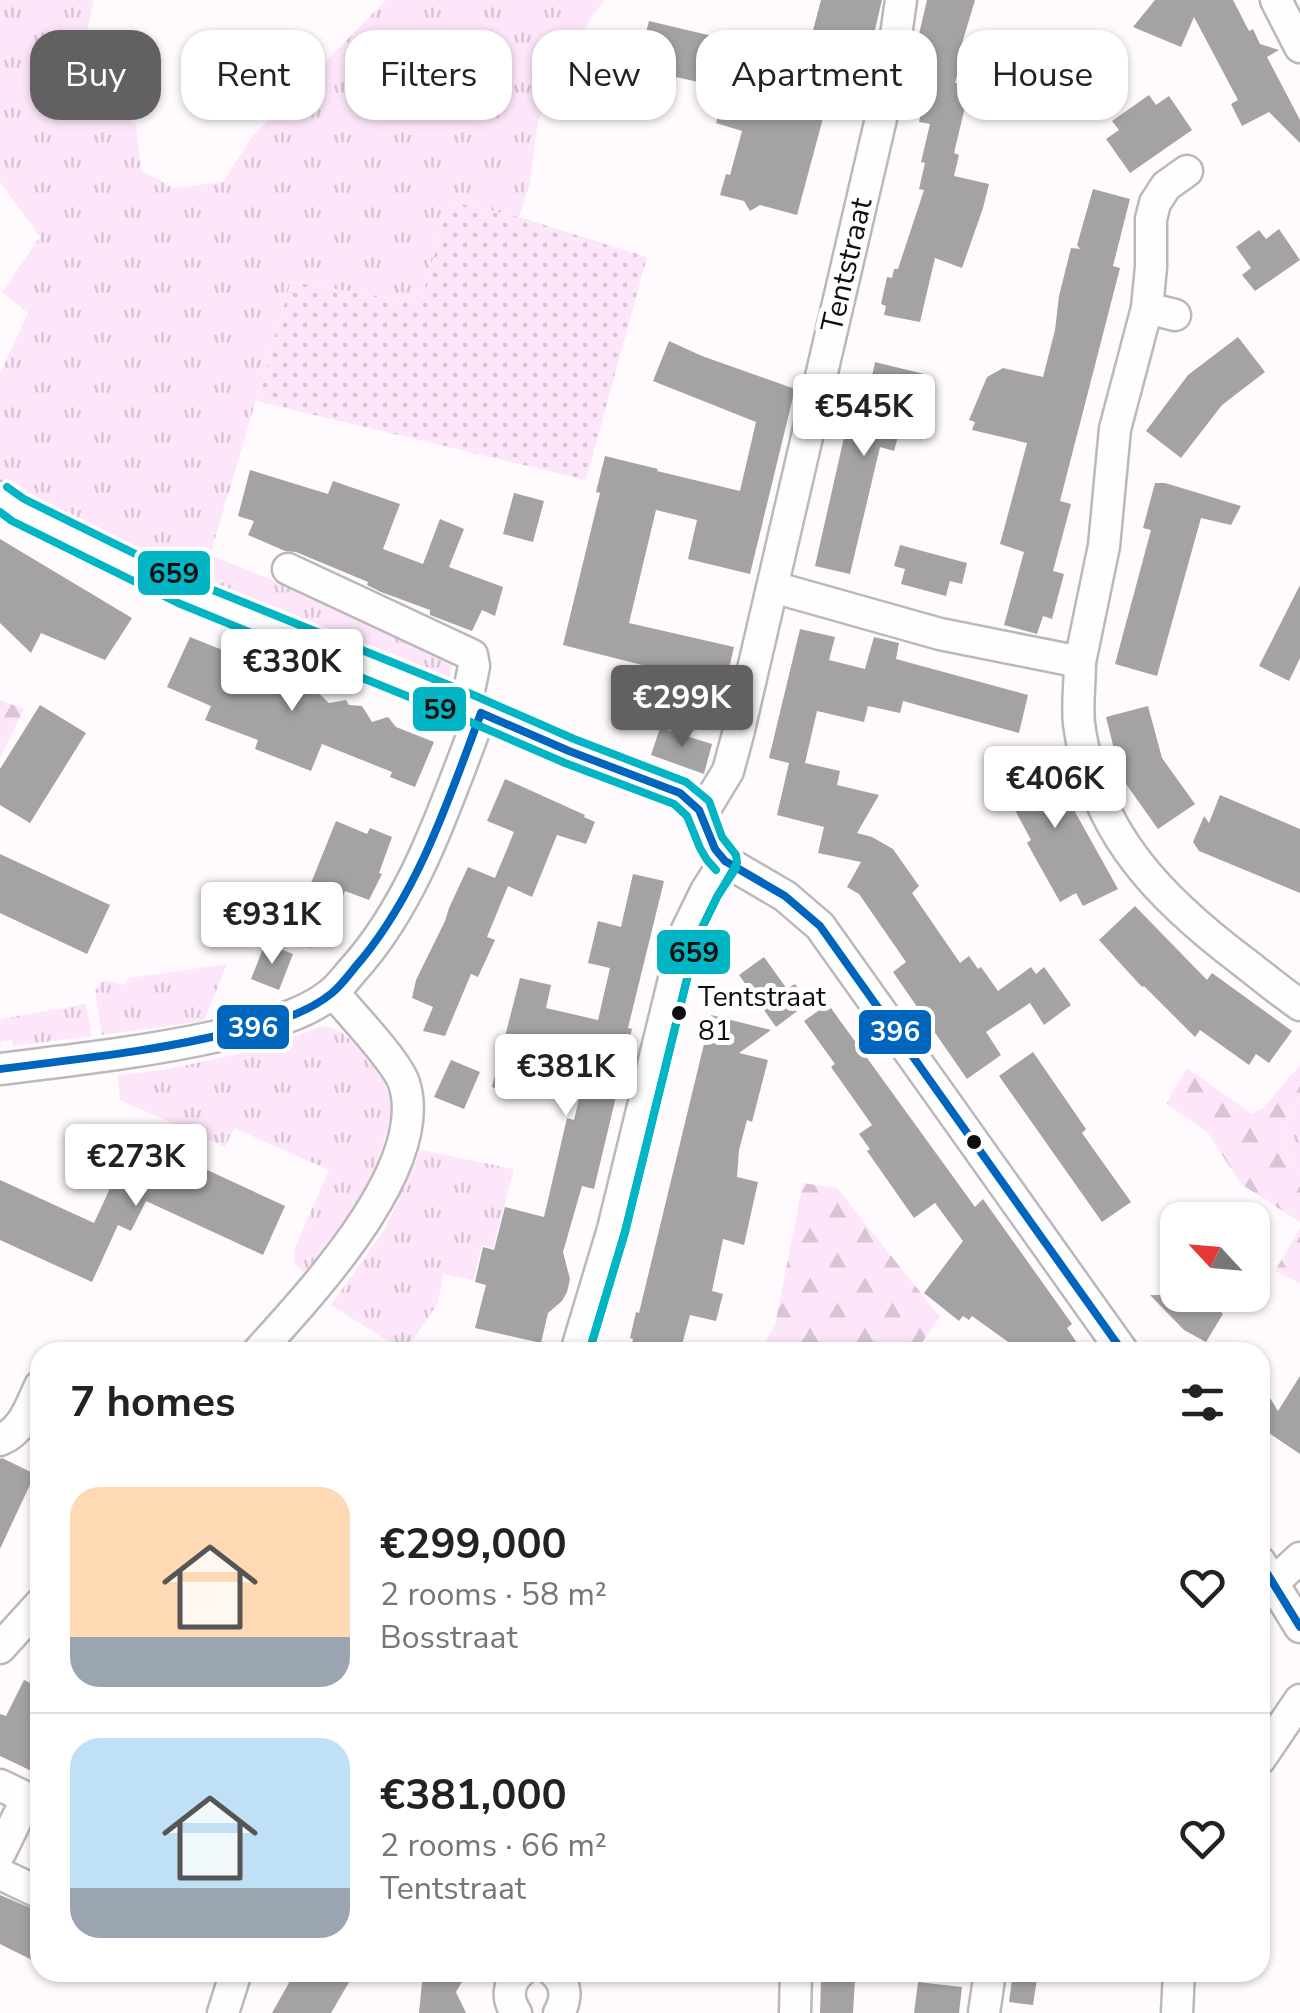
<!DOCTYPE html>
<html lang="en">
<head>
<meta charset="utf-8">
<style>
  :root { --surface:#fff; --page:#f2f2f2; --text:#222; --muted:#767676; --line:#e0e0e0; --accent:#636063 }
  body { margin:0; font-family:"Nunito Sans",sans-serif; background:var(--page); color:var(--text); height:100vh; display:flex; flex-direction:column; font-size:38px; white-space:nowrap }
  * { box-sizing:border-box; margin:0 }
  p { font-size:32px; color:var(--muted) }
  .icon { flex:none; width:55px; height:55px; fill:none; stroke:currentColor; stroke-width:2; stroke-linecap:round; stroke-linejoin:round }
  .map { position:relative; flex:1; overflow:hidden }
  .details { position:absolute; left:30px; top:1342px; width:1240px; height:640px; display:flex; flex-direction:column; background:var(--surface); border-radius:30px; box-shadow:0 2px 8px #0004 }
  .details>* { flex:none }
  .hud { position:absolute; left:30px; top:30px; width:1240px; height:90px; display:flex; gap:20px }
  .needle { width:65px; rotate:296deg }
  .tools { position:absolute; left:1160px; top:1202px; display:grid; gap:20px }
  .tools a { display:grid; place-items:center; width:110px; height:110px; border-radius:20px; background:var(--surface); box-shadow:0 2px 8px #0004; font-size:50px }
  .price { position:absolute; translate:-50% -85px; padding:0 22px; border-radius:10px; background:#fff; color:#222; font-size:32px; line-height:65px; filter:drop-shadow(0 2px 5px #0008) }
  .price::after { content:''; position:absolute; left:50%; top:60px; width:30px; height:22px; margin-left:-15px; background:inherit; clip-path:polygon(0 0,100% 0,50% 100%) }
  .price.current { background:var(--accent); color:#fff }
  ul { padding:0; list-style:none }
  li { display:flex; align-items:center; gap:30px; height:250px; padding:0 40px }
  li+li { border-top:2px solid var(--line) }
  li span { display:grid; place-items:center; flex:none; width:280px; height:200px; border-radius:30px; color:#555 }
  li>.icon { margin-inline-start:auto }
  span .icon { width:120px; height:120px; fill:#fffc; stroke-width:1 }
  li b { font-size:42px }
  h2 { display:flex; justify-content:space-between; align-items:center; height:120px; padding:0 40px; font-size:42px }
  .pill { padding:0 35px; border-radius:30px; background:var(--surface); box-shadow:0 2px 8px #0004; font-size:35px; line-height:90px }
  .pill.current { background:var(--accent); color:#fff }
  .map>svg:first-child { display:block }
  .grass { fill:url(#grass-tufts) }
  .forest { fill:url(#forest-firs) }
  .garden { fill:url(#garden-dots) }
  .building { fill:#a5a2a4 }
  .lines { fill:none; stroke-linecap:round; stroke-linejoin:round }
  .street-casing { stroke:#bbb8ba; stroke-width:35 }
  .street { stroke:#fffeff; stroke-width:30 }
  .bus-1-casing { stroke:#fff; stroke-width:15 }
  .bus-2-casing { stroke:#fff; stroke-width:15 }
  .bus-3-casing { stroke:#fff; stroke-width:15 }
  .bus-1 { stroke:#0065bd; stroke-width:8 }
  .bus-2 { stroke:#01b5c4; stroke-width:8 }
  .bus-3 { stroke:#01b5c4; stroke-width:8 }
  .bus-dot { fill:#100d10; stroke:#fff; stroke-width:4 }
  .labels { text-anchor:middle; dominant-baseline:central; stroke-width:10; stroke-linejoin:round; paint-order:stroke }
  .bus-label { font-size:28px; fill:#100d10; stroke:#fff; text-anchor:start }
  .street-label { font-size:30px; fill:#100d10; stroke:#fff }
  .line-badge { stroke:#fff; stroke-width:4 }
  .badge-label { font-size:28px; text-anchor:middle; font-weight:bold; fill:#fff }
  .pale-badge-label { font-size:28px; text-anchor:middle; font-weight:bold; fill:#111 }
</style>
</head>
<body>
<div class="map">
<svg width="1300" height="2013" viewBox="0 0 1300 2013">
  <defs>
    <pattern id="grass-tufts" width="24" height="20" patternUnits="userSpaceOnUse" patternTransform="scale(2.5)"><rect width="24" height="20" fill="#fde6fa"/><path d="M3 7l-1-3M5 7V3M7 7l1-3M15 17l-1-3M17 17v-4M19 17l1-3" fill="none" stroke="#d8c4d5"/></pattern>
    <pattern id="forest-firs" width="22" height="20" patternUnits="userSpaceOnUse" patternTransform="scale(2.5)"><rect width="22" height="20" fill="#fde6fa"/><path d="M5 1l3.5 6h-7zM16 11l3.5 6h-7z" fill="#d8c4d5"/></pattern>
    <pattern id="garden-dots" width="8" height="8" patternUnits="userSpaceOnUse" patternTransform="scale(2.5)"><rect width="8" height="8" fill="#fde6fa"/><path d="M2 2h.1M6 6h.1" fill="none" stroke="#d8c4d5" stroke-width="1.8" stroke-linecap="round"/></pattern>
  </defs>
  <rect width="100%" height="100%" fill="#fefafd"/>
  <g class="grass">
    <path d="M 0,0 L 94,0 L 76,81 L 136,124 L 141,170 L 173,188 L 223,182 L 252,137 L 386,0 L 604,0 L 588,22 L 577,54 L 556,82 L 538,121 L 530,181 L 519,217 L 450,201 L 420,303 L 291,282 L 210,555 L 447,650 L 453,661 L 448,684 L 93,539 L 0,489 L 0,374 L 28,313 L 2,292 L 40,237 L 0,182 Z"/>
    <path d="M 227,964 L 204,1021 L 102,1035 L 95,991 L 103,980 L 125,985 L 129,978 Z"/>
    <path d="M 86,1004 L 92,1036 L 13,1046 L 12,1040 L 1,1041 L 0,1048 L 0,1019 Z"/>
    <path d="M 321,1026 C 341,1028 352,1040 364,1056 C 375,1070 388,1084 391,1102 C 392,1114 388,1129 384,1141 C 369,1190 341,1235 304,1272 L 295,1265 L 294,1250 L 329,1170 L 234,1128 L 225,1147 L 120,1100 L 118,1075 L 163,1070 L 266,1048 Z"/>
    <path d="M 1300,1101 L 1300,1173 L 1281,1144 L 1280,1130 Z"/>
    <path d="M 421,1150 L 514,1169 L 493,1248 L 482,1245 L 473,1280 L 443,1274 L 438,1303 L 405,1352 L 331,1305 L 385,1229 Z"/>
  </g>
  <g class="forest">
    <path d="M 0,700 L 24,709 L 0,758 Z"/>
    <path d="M 1300,1065 L 1300,1101 L 1280,1130 L 1281,1144 L 1300,1173 L 1300,1222 L 1241,1184 L 1208,1133 L 1166,1103 L 1187,1068 L 1252,1114 L 1263,1108 Z"/>
    <path d="M 803,1183 L 837,1188 L 940,1317 L 915,1352 L 760,1352 L 775,1325 Z"/>
    <path d="M 1300,1228 L 1300,1283 L 1275,1271 Z"/>
  </g>
  <path class="garden" d="M 450,201 L 519,217 L 647,257 L 586,480 L 256,401 L 291,282 L 420,303 Z"/>
  <g class="building">
    <path d="M 821,0 L 882,0 L 870,51 L 811,38 Z"/>
    <path d="M 927,0 L 975,0 L 960,50 L 964,51 L 955,83 L 970,86 L 954,153 L 959,155 L 954,176 L 989,184 L 983,208 L 962,268 L 935,258 L 920,322 L 884,315 L 886,306 L 881,304 L 887,277 L 892,278 L 894,269 L 898,269 L 924,190 L 919,189 L 925,163 L 921,162 L 930,124 L 919,122 L 933,59 L 921,56 L 921,53 L 915,51 Z"/>
    <path d="M 1155,0 L 1233,0 L 1249,31 L 1253,29 L 1260,44 L 1279,50 L 1267,57 L 1300,120 L 1300,143 L 1269,112 L 1242,126 L 1231,104 L 1238,100 L 1194,17 L 1181,47 L 1133,27 Z"/>
    <path d="M 649,21 L 818,61 L 807,102 L 826,107 L 797,215 L 760,205 L 750,211 L 744,201 L 720,195 L 726,174 L 730,175 L 742,131 L 716,123 L 726,88 L 662,74 L 659,85 L 634,78 Z"/>
    <path d="M 1149,95 L 1156,105 L 1169,96 L 1192,130 L 1130,173 L 1106,139 L 1119,130 L 1112,121 Z"/>
    <path d="M 1093,189 L 1130,199 L 1113,266 L 1120,268 L 1060,501 L 1071,504 L 1053,571 L 1064,574 L 1052,619 L 1043,616 L 1037,634 L 1004,625 L 1024,552 L 1000,544 L 1027,443 L 972,430 L 975,422 L 969,420 L 987,377 L 1003,368 L 1043,377 L 1055,330 L 1059,296 L 1071,248 L 1080,249 L 1077,245 Z"/>
    <path d="M 1279,229 L 1300,260 L 1255,291 L 1242,275 L 1251,268 L 1236,247 L 1259,230 L 1266,239 Z"/>
    <path d="M 1238,337 L 1265,372 L 1222,405 L 1181,458 L 1146,431 L 1188,375 Z"/>
    <path d="M 669,341 L 702,356 L 795,389 L 750,574 L 688,559 L 697,520 L 656,510 L 629,623 L 734,647 L 725,686 L 563,645 L 600,493 L 596,492 L 605,456 L 658,469 L 657,471 L 740,491 L 756,422 L 653,381 Z"/>
    <path d="M 875,362 L 928,375 L 923,399 L 909,396 L 894,451 L 880,447 L 850,574 L 815,566 L 854,393 L 868,396 Z"/>
    <path d="M 250,470 L 328,494 L 333,481 L 400,504 L 383,549 L 423,564 L 440,519 L 464,529 L 449,567 L 503,587 L 495,616 L 482,610 L 472,631 L 430,615 L 430,610 L 381,592 L 367,585 L 368,582 L 296,552 L 285,551 L 248,535 L 254,521 L 238,516 Z"/>
    <path d="M 1155,483 L 1165,483 L 1241,506 L 1231,525 L 1201,518 L 1157,676 L 1115,664 L 1151,530 L 1143,528 Z"/>
    <path d="M 514,493 L 544,501 L 533,542 L 503,534 Z"/>
    <path d="M 0,539 L 132,618 L 105,660 L 41,633 L 31,653 L 0,623 Z"/>
    <path d="M 900,545 L 967,563 L 962,584 L 950,581 L 946,596 L 901,584 L 905,569 L 894,566 Z"/>
    <path d="M 1300,585 L 1300,658 L 1289,681 L 1259,666 Z"/>
    <path d="M 800,629 L 835,637 L 829,660 L 865,669 L 874,637 L 899,643 L 896,659 L 1028,695 L 1019,733 L 903,701 L 900,713 L 868,706 L 864,722 L 817,711 L 805,763 L 840,771 L 837,785 L 879,795 L 857,833 L 872,837 L 893,849 L 919,886 L 912,893 L 960,963 L 969,956 L 978,969 L 981,967 L 998,991 L 1031,967 L 1036,974 L 1044,967 L 1071,1005 L 1044,1025 L 1030,1003 L 986,1032 L 1001,1055 L 967,1079 L 893,972 L 906,962 L 859,894 L 847,887 L 861,862 L 818,853 L 824,827 L 777,815 L 789,763 L 769,758 Z"/>
    <path d="M 190,637 L 310,685 L 329,703 L 346,700 L 349,705 L 362,706 L 372,722 L 388,717 L 396,727 L 434,742 L 415,787 L 390,777 L 392,772 L 322,744 L 311,771 L 255,749 L 258,740 L 205,720 L 211,706 L 167,687 Z"/>
    <path d="M 40,705 L 86,733 L 30,823 L 0,805 L 0,769 Z"/>
    <path d="M 1148,706 L 1162,758 L 1195,804 L 1158,829 L 1121,777 L 1106,717 Z"/>
    <path d="M 660,728 L 712,744 L 704,774 L 651,755 Z"/>
    <path d="M 1040,749 L 1118,889 L 1083,906 L 1076,893 L 1060,902 L 1027,843 L 1031,840 L 1007,795 L 1002,797 L 991,778 Z"/>
    <path d="M 505,779 L 585,815 L 584,817 L 595,822 L 586,844 L 557,835 L 532,897 L 508,886 L 487,937 L 495,940 L 478,977 L 471,974 L 445,1036 L 423,1031 L 433,1007 L 412,998 L 416,980 L 445,921 L 449,908 L 468,867 L 495,878 L 514,832 L 487,821 Z"/>
    <path d="M 1220,795 L 1300,829 L 1300,893 L 1199,851 L 1193,842 L 1204,816 L 1209,823 Z"/>
    <path d="M 336,821 L 367,834 L 370,828 L 392,837 L 379,873 L 382,874 L 369,900 L 345,891 L 324,941 L 315,937 L 311,948 L 288,940 Z"/>
    <path d="M 0,854 L 110,905 L 87,954 L 0,913 Z"/>
    <path d="M 633,874 L 664,881 L 628,1028 L 632,1029 L 594,1189 L 582,1186 L 563,1252 L 570,1279 L 567,1292 L 562,1301 L 548,1313 L 541,1343 L 475,1328 L 486,1285 L 475,1282 L 483,1247 L 494,1250 L 505,1207 L 544,1217 L 567,1118 L 574,1120 L 583,1082 L 562,1071 L 564,1062 L 521,1052 L 504,1091 L 492,1087 L 520,978 L 551,985 L 546,1008 L 598,1020 L 610,968 L 588,963 L 598,921 L 621,927 Z"/>
    <path d="M 1135,906 L 1207,980 L 1212,973 L 1292,1031 L 1269,1063 L 1256,1054 L 1249,1065 L 1200,1030 L 1195,1037 L 1144,986 L 1142,987 L 1099,940 Z"/>
    <path d="M 264,946 L 273,946 L 293,954 L 279,990 L 251,979 Z"/>
    <path d="M 764,957 L 787,989 L 795,984 L 808,1003 L 776,1027 L 739,975 Z"/>
    <path d="M 828,1004 L 975,1207 L 983,1199 L 1072,1324 L 1067,1328 L 1083,1352 L 1022,1352 L 972,1316 L 969,1320 L 963,1316 L 959,1321 L 924,1293 L 963,1241 L 935,1203 L 914,1218 L 867,1151 L 870,1149 L 859,1134 L 872,1125 L 831,1067 L 835,1064 L 804,1021 Z"/>
    <path d="M 711,1015 L 771,1030 L 739,1053 L 768,1060 L 752,1122 L 747,1120 L 739,1150 L 737,1177 L 758,1182 L 744,1245 L 723,1239 L 712,1291 L 723,1294 L 716,1321 L 690,1315 L 680,1352 L 630,1352 L 633,1339 L 630,1338 L 636,1312 L 639,1313 Z"/>
    <path d="M 1033,1052 L 1086,1129 L 1082,1133 L 1131,1202 L 1102,1222 L 999,1076 Z"/>
    <path d="M 451,1060 L 480,1072 L 464,1109 L 434,1097 Z"/>
    <path d="M 127,1133 L 285,1206 L 263,1255 L 146,1201 L 131,1231 L 118,1225 L 92,1282 L 0,1240 L 0,1180 L 94,1223 L 111,1186 L 104,1182 Z"/>
    <path d="M 1150,1295 L 1202,1295 L 1223,1314 L 1206,1342 L 1184,1330 Z"/>
    <path d="M 1300,1376 L 1300,1454 L 1260,1427 L 1260,1382 L 1278,1411 Z"/>
    <path d="M 2,1458 L 35,1474 L 0,1549 L 0,1459 Z"/>
    <path d="M 24,1680 L 40,1688 L 40,1775 L 0,1756 L 0,1714 L 6,1716 Z"/>
    <path d="M 0,1895 L 40,1912 L 40,1964 L 0,1944 Z"/>
    <path d="M 295,1972 L 355,1972 L 331,2013 L 272,2013 Z"/>
    <path d="M 423,1972 L 468,1972 L 456,1992 L 466,2013 L 419,2013 Z"/>
    <path d="M 1013,1972 L 1038,1972 L 1033,2005 L 1009,2002 Z"/>
    <path d="M 821,1979 L 855,1980 L 853,2013 L 820,2013 Z"/>
    <path d="M 918,1982 L 962,1987 L 959,2013 L 914,2013 Z"/>
  </g>
  <g class="lines">
    <g class="street-casing">
      <g id="street">
        <path d="M 1276,0 L 1300,47"/>
        <path d="M 1147,308 L 1151,267 L 1151,219 L 1155,203 L 1166,186 L 1187,171"/>
        <path d="M 0,497 L 18,510 L 183,591 L 466,706 L 569,751 L 680,793 C 687,798 695,803 699,810 C 711,828 707,845 725,861 L 785,896 L 820,926 L 1123,1352"/>
        <path d="M 288,569 L 472,655 L 474,666 L 466,706"/>
        <path d="M 773,587 L 940,634 L 1080,662 C 1080,682 1077,704 1079,724 C 1094,833 1161,900 1245,963 C 1263,977 1281,992 1300,1005"/>
        <path d="M 1080,662 L 1104,546 L 1115,429 L 1147,308 L 1175,315"/>
        <path d="M 702,814 L 728,771 L 738,734 L 889,84 L 901,0"/>
        <path d="M 0,1069 C 73,1060 146,1052 218,1036 C 256,1027 301,1018 332,993 C 339,987 346,978 352,971 C 416,901 447,800 481,713"/>
        <path d="M 258,1352 C 309,1295 431,1167 404,1083 C 396,1060 350,1013 333,992"/>
        <path d="M 576,1352 L 613,1229 L 685,934 L 706,891 L 725,861"/>
        <path d="M 0,1440 C 23,1431 30,1407 40,1386"/>
        <path d="M 1260,1562 L 1300,1627"/>
        <path d="M 1273,1583 L 1300,1558"/>
        <path d="M 0,1648 L 40,1604"/>
        <path d="M 1260,1759 L 1300,1700"/>
        <path d="M 0,1785 L 27,1798 L 0,1853"/>
        <path d="M 0,1874 L 40,1893"/>
        <path d="M 554,1972 C 567,1984 567,1998 559,2013"/>
        <path d="M 223,2013 L 236,1972"/>
        <path d="M 516,2013 C 507,1999 507,1984 520,1972"/>
        <path d="M 795,2013 L 796,1972"/>
        <path d="M 984,2013 L 990,1972"/>
        <path d="M 1177,2013 L 1179,1972"/>
      </g>
    </g>
    <use href="#street" class="street"/>
    <g class="bus-1-casing">
      <g id="bus-1">
        <path d="M 481,713 L 569,751 L 680,793 L 699,810 L 715,849 L 725,861 L 785,896 L 820,926 L 1123,1352"/>
        <path d="M 0,1069 C 78,1059 157,1051 233,1032 C 267,1024 304,1016 332,993 C 343,984 352,970 362,959 C 420,888 449,798 481,713"/>
        <path d="M 1260,1562 L 1300,1627"/>
      </g>
    </g>
    <g class="bus-2-casing">
      <g id="bus-2">
        <path d="M 0,512 L 12,521 L 178,603 L 461,718 L 565,763 L 674,804 L 687,816 L 700,848 L 707,860 L 716,870"/>
        <path d="M 589,1352 L 625,1232 L 697,938 L 717,897 L 736,868"/>
      </g>
    </g>
    <g class="bus-3-casing">
      <path id="bus-3" d="M 7,487 L 24,499 L 188,580 L 471,694 L 574,739 L 686,782 L 709,801 L 722,837 L 736,855 L 737,863 L 717,897 L 697,938 L 625,1232 L 589,1352"/>
    </g>
    <use href="#bus-1" class="bus-1"/>
    <use href="#bus-2" class="bus-2"/>
    <use href="#bus-3" class="bus-3"/>
  </g>
  <g class="bus-dot">
    <circle cx="679" cy="1013" r="9"/>
    <circle cx="974" cy="1142" r="9"/>
  </g>
  <g class="labels">
    <g class="bus-label">
      <text x="698" y="997">Tentstraat<tspan x="698" dy="34">81</tspan></text>
    </g>
    <g class="street-label">
      <text transform="translate(847 265) rotate(-77)">Tentstraat</text>
    </g>
  </g>
  <g class="line-badge">
    <rect x="136" y="549" width="76" height="48" rx="10" fill="#01b5c4"/>
    <rect x="411" y="685" width="57" height="48" rx="10" fill="#01b5c4"/>
    <rect x="655" y="928" width="77" height="48" rx="10" fill="#01b5c4"/>
    <rect x="215" y="1003" width="76" height="48" rx="10" fill="#0065bd"/>
    <rect x="857" y="1008" width="76" height="48" rx="10" fill="#0065bd"/>
  </g>
  <g class="badge-label">
    <text x="253" y="1037">396</text>
    <text x="895" y="1041">396</text>
  </g>
  <g class="pale-badge-label">
    <text x="174" y="583">659</text>
    <text x="440" y="719">59</text>
    <text x="694" y="962">659</text>
  </g>
</svg>
<div class="tools">
<a><svg class="needle" viewBox="-14 -14 28 28"><path d="M0-13l5 13h-10z" fill="#e53935"/><path d="M0 13l5-13h-10z" fill="#767676"/></svg></a>
</div>
<b class="price" style="left:864px;top:459px">€545K</b>
<b class="price" style="left:292px;top:714px">€330K</b>
<b class="price current" style="left:682px;top:750px">€299K</b>
<b class="price" style="left:1055px;top:831px">€406K</b>
<b class="price" style="left:272px;top:967px">€931K</b>
<b class="price" style="left:566px;top:1119px">€381K</b>
<b class="price" style="left:136px;top:1209px">€273K</b>
<div class="hud">
<a class="pill current">Buy</a>
<a class="pill">Rent</a>
<a class="pill">Filters</a>
<a class="pill">New</a>
<a class="pill">Apartment</a>
<a class="pill">House</a>
</div>
<section class="details">
<h2>7 homes<svg class="icon" aria-label="filters" viewBox="0 0 24 24"><path d="M4 7h16M4 17h16"/><circle cx="9" cy="7" r="2"/><circle cx="15" cy="17" r="2"/></svg></h2>
<ul>
<li><span style="background:linear-gradient(#ffd9b3 75%,#9aa5b1 0)"><svg class="icon" aria-label="home" viewBox="0 0 24 24"><path d="M3 11l9-7 9 7M6 9v11h12V9"/></svg></span><div><b>€299,000</b><p>2 rooms · 58 m²</p><p>Bosstraat</p></div><svg class="icon" aria-label="heart" viewBox="0 0 24 24"><path d="M12 20l-8-8c-3-5 5-10 8-4 3-6 11-1 8 4z"/></svg></li>
<li><span style="background:linear-gradient(#bfe0f5 75%,#9aa5b1 0)"><svg class="icon" aria-label="home" viewBox="0 0 24 24"><path d="M3 11l9-7 9 7M6 9v11h12V9"/></svg></span><div><b>€381,000</b><p>2 rooms · 66 m²</p><p>Tentstraat</p></div><svg class="icon" aria-label="heart" viewBox="0 0 24 24"><path d="M12 20l-8-8c-3-5 5-10 8-4 3-6 11-1 8 4z"/></svg></li>
</ul>
</section>
</div>
</body>
</html>
